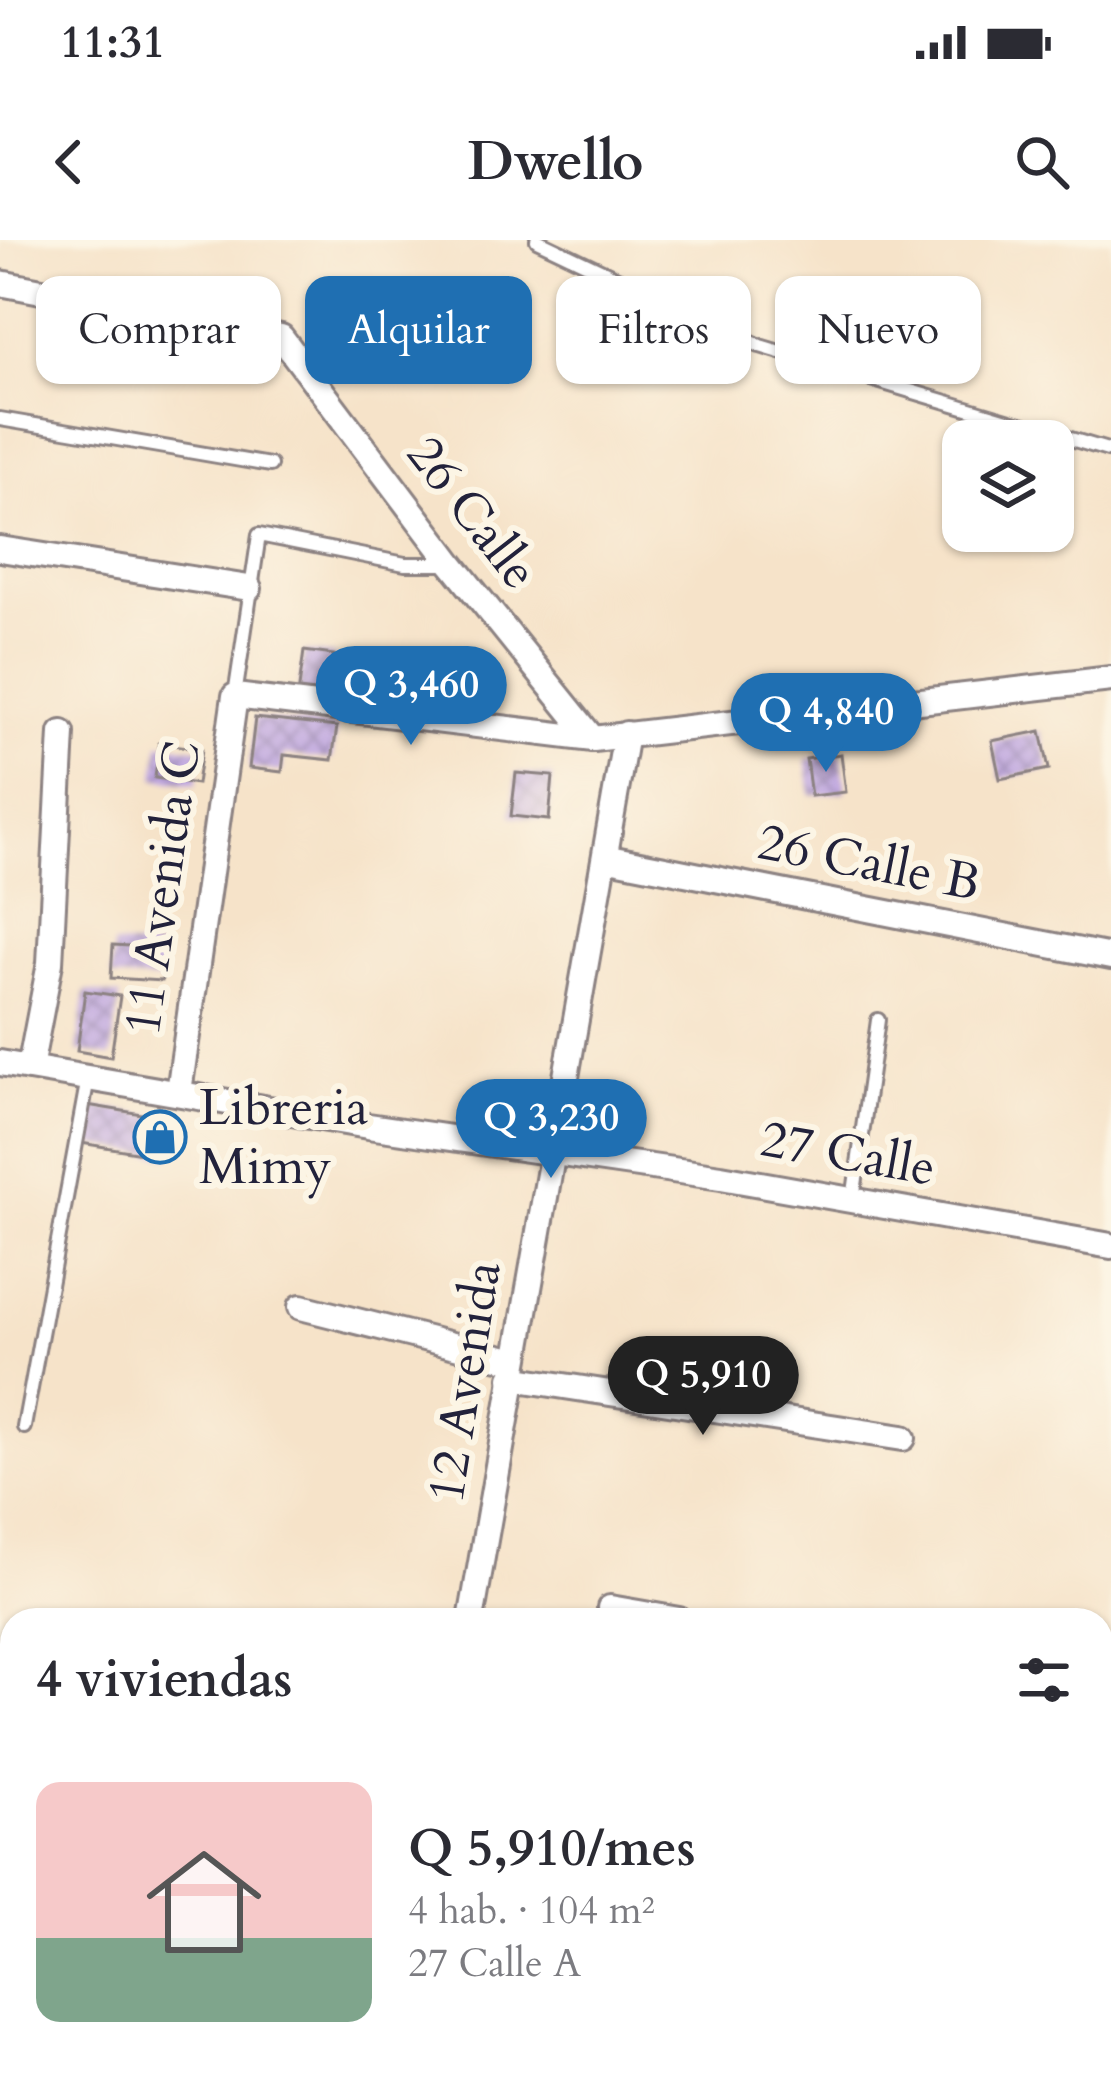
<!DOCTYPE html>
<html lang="es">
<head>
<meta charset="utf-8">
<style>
  :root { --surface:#fff; --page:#f7f7f7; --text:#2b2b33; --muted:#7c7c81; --accent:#1f6fb2 }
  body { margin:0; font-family:Cardo,serif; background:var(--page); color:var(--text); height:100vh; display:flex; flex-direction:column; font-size:45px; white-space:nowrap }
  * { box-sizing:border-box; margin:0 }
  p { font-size:39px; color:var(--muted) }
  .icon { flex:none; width:66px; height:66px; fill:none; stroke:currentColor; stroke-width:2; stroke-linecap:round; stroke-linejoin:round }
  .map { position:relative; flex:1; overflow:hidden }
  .panel { position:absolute; left:0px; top:1368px; width:1113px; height:471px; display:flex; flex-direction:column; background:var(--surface); border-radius:36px 36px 0 0; box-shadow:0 3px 9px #0004 }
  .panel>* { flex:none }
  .top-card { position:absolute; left:36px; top:36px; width:1041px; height:108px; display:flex; gap:24px }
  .tools { position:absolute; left:942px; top:180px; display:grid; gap:24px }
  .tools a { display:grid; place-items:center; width:132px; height:132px; border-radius:24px; background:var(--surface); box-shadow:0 3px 9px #0004; font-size:60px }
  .price { position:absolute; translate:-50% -102px; padding:0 27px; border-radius:42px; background:var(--accent); color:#fff; font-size:39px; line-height:78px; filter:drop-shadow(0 3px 6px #0008) }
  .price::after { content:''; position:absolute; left:50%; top:72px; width:36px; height:27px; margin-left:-18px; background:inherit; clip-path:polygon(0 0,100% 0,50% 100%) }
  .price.active { background:#222; color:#fff }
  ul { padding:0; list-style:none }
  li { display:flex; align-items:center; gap:36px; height:300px; padding:0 36px }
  li span { display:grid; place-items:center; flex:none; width:336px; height:240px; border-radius:24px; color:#555 }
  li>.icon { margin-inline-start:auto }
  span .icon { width:144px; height:144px; fill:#fffc; stroke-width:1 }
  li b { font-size:51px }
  h2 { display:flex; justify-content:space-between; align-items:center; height:144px; padding:0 36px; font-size:51px }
  .chip { padding:0 42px; border-radius:24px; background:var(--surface); box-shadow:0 3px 9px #0004; font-size:42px; line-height:108px }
  .chip.active { background:var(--accent); color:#fff }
  .status { display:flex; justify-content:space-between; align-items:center; height:84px; padding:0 60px; background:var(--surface); direction:ltr }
  .status svg { height:33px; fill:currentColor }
  header { display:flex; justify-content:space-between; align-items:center; height:156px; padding:0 36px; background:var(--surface); font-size:54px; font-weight:700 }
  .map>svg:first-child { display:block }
  .building { fill:url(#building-cross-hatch) }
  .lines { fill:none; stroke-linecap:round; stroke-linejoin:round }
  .service-casing { stroke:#8c8282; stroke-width:18 }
  .minor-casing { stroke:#8c8282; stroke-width:30 }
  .secondary-casing { stroke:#8c8282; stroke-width:39 }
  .service { stroke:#fff; stroke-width:12 }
  .minor { stroke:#fff; stroke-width:24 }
  .secondary { stroke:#fff; stroke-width:33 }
  .labels { text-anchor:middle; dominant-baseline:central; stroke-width:12; stroke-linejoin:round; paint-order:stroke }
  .street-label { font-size:51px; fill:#22223b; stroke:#fcf5e5 }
  .poi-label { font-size:51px; fill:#22223b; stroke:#fcf5e5; text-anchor:start }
</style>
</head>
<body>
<div class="status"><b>11:31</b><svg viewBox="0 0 49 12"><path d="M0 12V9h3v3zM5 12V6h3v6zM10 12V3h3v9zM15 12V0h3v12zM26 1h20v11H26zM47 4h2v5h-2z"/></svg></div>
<header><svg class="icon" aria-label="back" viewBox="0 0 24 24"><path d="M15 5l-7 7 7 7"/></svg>Dwello<svg class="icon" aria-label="search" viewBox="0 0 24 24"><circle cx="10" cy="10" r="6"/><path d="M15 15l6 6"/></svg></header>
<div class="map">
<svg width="1111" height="1837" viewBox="0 0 1111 1837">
  <defs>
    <pattern id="building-cross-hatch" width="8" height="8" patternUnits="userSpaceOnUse" patternTransform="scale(3)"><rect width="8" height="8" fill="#c0a7e0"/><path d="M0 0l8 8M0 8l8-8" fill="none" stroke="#9c88b7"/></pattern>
  </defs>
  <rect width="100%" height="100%" fill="#fcf5e5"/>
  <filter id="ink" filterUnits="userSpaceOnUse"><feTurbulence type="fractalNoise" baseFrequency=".00833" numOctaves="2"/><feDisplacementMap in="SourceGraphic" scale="24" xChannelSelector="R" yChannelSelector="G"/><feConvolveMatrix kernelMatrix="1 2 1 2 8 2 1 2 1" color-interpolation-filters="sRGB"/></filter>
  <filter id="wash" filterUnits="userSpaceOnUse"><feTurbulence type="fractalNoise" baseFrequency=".004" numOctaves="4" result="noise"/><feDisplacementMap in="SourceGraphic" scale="48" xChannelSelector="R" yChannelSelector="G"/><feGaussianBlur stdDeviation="2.7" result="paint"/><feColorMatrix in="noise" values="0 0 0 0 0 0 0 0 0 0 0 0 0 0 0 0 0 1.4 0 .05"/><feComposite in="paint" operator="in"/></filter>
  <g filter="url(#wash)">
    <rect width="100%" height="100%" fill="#f6e3c9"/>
    <g id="blocks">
      <g class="building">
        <path d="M 304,411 L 334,415 L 328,459 L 298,455 Z"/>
        <path d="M 435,432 L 466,435 L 462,472 L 431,468 Z"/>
        <path d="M 255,478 L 337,487 L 332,520 L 284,515 L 282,532 L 249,528 Z"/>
        <path d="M 1041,491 L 1049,529 L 1000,539 L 992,501 Z"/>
        <path d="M 159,503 L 202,509 L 197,544 L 155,538 Z"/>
        <path d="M 841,514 L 846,552 L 811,556 L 806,519 Z"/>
        <path d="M 516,533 L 553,536 L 549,580 L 511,576 Z"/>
        <path d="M 113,705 L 164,708 L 162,741 L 111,738 Z"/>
        <path d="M 85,751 L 120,756 L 111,817 L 77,811 Z"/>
        <path d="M 87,865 L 178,880 L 172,918 L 81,903 Z"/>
        <path d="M 1074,1829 L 1102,1835 L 1102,1837 L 1073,1837 Z"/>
      </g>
    </g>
  </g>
  <g filter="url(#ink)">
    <use href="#blocks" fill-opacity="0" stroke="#8c8282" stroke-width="3"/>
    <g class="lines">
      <g class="service-casing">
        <g id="service">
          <path d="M 537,0 L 760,106 L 1111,211"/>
          <path d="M 0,179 L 270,225"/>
          <path d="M 235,456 L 259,295 L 405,324 L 451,324"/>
          <path d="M 853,960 L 878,780"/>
          <path d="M 24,1187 L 88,838"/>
        </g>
      </g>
      <g class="minor-casing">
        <g id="minor">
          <path d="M 0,43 L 281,97 L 452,324 L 593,499"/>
          <path d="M 0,309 L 249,348"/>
          <path d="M 609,618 L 1111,717"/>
          <path d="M 0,823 L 368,886 L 721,937 L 1111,1006"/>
          <path d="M 30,828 L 50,723 L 62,493"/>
          <path d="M 179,852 L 235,456 L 593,499 L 1111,439"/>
          <path d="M 301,1067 L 515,1121"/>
          <path d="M 512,1138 L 903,1198"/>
          <path d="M 610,1368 L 679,1380"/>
          <path d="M 471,1380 L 626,494"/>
          <path d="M 1101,1453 L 1111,1455"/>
          <path d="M 864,1837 L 867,1827"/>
        </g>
      </g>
      <g class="secondary-casing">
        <g id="secondary">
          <path d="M 0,1613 L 12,1614"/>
          <path d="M 0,1756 L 12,1759"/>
          <path d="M 1101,1795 L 1111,1796"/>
          <path d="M 288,1827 L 328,1837"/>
        </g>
      </g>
      <use href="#service" class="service"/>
      <use href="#minor" class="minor"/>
      <use href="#secondary" class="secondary"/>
    </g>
  </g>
  <defs>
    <g id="shop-ring" transform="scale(2.7)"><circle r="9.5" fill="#fcf5e5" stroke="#1f6fb2" stroke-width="1.5"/><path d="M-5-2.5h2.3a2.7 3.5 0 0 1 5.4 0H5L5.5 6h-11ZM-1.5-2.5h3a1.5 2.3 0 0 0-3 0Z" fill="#1f6fb2"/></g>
  </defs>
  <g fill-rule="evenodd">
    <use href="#shop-ring" x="160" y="897"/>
  </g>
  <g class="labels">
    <g class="street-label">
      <text transform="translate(472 273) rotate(52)">26 Calle</text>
      <text transform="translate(869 623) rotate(11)">26 Calle B</text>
      <text transform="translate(163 648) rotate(-82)">11 Avenida C</text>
      <text transform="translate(848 914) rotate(10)">27 Calle</text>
      <text transform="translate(465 1142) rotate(-81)">12 Avenida</text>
    </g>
    <g class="poi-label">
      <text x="199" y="868">Libreria<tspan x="199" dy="59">Mimy</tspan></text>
    </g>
  </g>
</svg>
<div class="tools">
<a><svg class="icon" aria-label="layers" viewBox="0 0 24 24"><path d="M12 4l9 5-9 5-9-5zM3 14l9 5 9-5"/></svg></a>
</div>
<b class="price" style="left:411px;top:508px">Q 3,460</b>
<b class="price" style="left:826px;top:535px">Q 4,840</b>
<b class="price" style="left:551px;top:941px">Q 3,230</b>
<b class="price active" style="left:703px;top:1198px">Q 5,910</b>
<div class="top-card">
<a class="chip">Comprar</a>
<a class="chip active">Alquilar</a>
<a class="chip">Filtros</a>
<a class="chip">Nuevo</a>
</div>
<section class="panel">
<h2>4 viviendas<svg class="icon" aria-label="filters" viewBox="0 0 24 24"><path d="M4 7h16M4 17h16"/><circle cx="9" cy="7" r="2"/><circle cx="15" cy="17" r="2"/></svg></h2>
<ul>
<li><span style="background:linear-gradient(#f6c9c9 65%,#7fa58c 0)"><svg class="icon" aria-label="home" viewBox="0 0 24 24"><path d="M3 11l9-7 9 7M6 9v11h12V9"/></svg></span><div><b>Q 5,910/mes</b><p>4 hab. · 104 m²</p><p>27 Calle A</p></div></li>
</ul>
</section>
</div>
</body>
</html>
